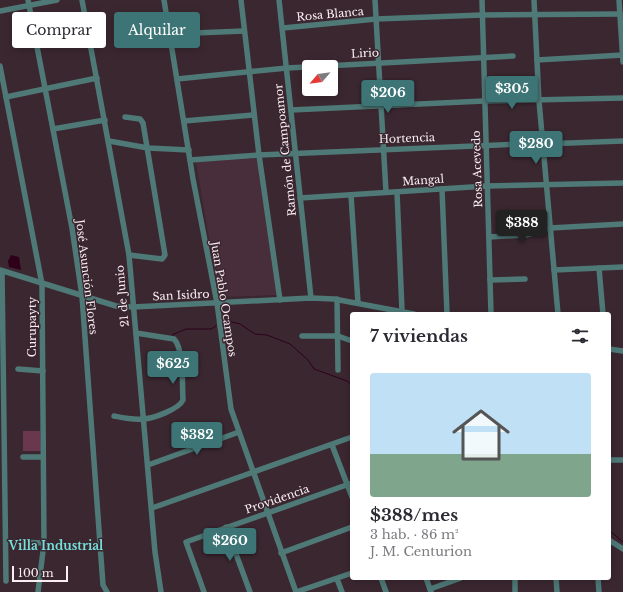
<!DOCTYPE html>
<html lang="es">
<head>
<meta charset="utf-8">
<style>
  :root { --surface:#fff; --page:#f2f2f3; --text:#2b2b33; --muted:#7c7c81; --line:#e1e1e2; --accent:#3d7476 }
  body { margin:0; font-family:"Libre Baskerville",serif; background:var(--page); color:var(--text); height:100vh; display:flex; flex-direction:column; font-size:15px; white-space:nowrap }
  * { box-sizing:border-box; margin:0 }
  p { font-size:13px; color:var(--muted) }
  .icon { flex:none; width:22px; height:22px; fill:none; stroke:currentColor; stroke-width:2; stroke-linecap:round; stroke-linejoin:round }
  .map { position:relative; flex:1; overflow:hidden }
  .details { position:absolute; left:350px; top:312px; width:261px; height:268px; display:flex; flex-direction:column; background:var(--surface); border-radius:4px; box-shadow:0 2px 10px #0003 }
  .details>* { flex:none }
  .hud { position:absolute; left:12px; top:12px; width:278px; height:36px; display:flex; gap:8px }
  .needle { width:26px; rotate:241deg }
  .fabs { position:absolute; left:302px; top:60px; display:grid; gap:8px }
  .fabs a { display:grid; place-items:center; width:36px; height:36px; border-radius:4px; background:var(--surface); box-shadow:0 2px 10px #0003; font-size:20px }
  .scale { position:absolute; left:12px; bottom:10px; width:56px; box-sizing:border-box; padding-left:4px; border:2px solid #fbeef3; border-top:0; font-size:11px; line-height:14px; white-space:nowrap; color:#fbeef3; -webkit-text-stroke:3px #3b2730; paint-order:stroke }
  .price { position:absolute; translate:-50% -34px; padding:0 9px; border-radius:4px; background:var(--accent); color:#fff; font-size:13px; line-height:26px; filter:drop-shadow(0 1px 2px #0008) }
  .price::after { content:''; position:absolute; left:50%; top:24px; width:12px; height:9px; margin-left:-6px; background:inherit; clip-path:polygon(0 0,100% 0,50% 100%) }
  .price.active { background:#222; color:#fff }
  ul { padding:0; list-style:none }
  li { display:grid; align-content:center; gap:8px; height:212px; padding:0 20px }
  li+li { border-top:1px solid var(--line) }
  li span { display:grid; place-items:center; height:124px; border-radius:4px; color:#555 }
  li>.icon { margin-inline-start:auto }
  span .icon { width:72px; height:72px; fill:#fffc; stroke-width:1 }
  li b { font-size:17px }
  h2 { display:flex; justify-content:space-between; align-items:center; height:48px; padding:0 20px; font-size:17px }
  .chip { padding:0 14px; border-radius:4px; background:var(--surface); box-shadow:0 2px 10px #0003; font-size:14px; line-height:36px }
  .chip.active { background:var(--accent); color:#fff }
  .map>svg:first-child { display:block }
  .built { fill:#482e3a }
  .green { fill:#69384e }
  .water { fill:#2f001a }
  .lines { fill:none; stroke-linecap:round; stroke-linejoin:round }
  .stream { stroke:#2f001a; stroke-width:1 }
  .minor { stroke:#4e7977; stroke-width:5.5 }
  .labels { text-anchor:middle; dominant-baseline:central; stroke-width:3; stroke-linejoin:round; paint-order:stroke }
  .street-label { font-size:11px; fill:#fbeef3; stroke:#3b2730 }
  .neighbourhood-label { font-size:12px; font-weight:bold; fill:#75e1dd; stroke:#3b2730 }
</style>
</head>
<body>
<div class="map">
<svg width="623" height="592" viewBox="0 0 623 592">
  <rect width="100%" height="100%" fill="#3b2730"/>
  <path class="built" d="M 261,158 L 277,295 L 219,297 L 196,162 Z"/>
  <path class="green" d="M 23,431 L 40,431 L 41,451 L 23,451 Z"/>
  <path class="water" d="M 11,255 L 19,257 L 21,270 L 9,267 L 8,261 Z"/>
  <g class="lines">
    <g class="stream">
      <path d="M 222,322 L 224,320 L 240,324 L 255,334 L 267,335 L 290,344 L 308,360 L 314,369 L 347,381 L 352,385"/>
      <path d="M 172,335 L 186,329 L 211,329 L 216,326"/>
      <path d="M 609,530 L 623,542"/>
    </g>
    <g class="minor">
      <path d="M 28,0 L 72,228 L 82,296 L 103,585 L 107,592"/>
      <path d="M 82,0 L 129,255 L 155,552 L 161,592"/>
      <path d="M 164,0 L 193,179 L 217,303 L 231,409 L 296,592 L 352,573"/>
      <path d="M 241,0 L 259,155 L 520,144"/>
      <path d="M 279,0 L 311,298"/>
      <path d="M 375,0 L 386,192"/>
      <path d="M 482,0 L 491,314"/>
      <path d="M 534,0 L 539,101 L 558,314"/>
      <path d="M 619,0 L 623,62"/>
      <path d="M 0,11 L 57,0"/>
      <path d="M 283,28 L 376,19 L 482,15 L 620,14"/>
      <path d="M 170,34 L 244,31"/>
      <path d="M 37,45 L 89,35"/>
      <path d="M 537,60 L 623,55"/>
      <path d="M 0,66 L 42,284 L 44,543 L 38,592"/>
      <path d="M 177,79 L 287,68 L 513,56"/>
      <path d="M 6,97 L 97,78"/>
      <path d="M 291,110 L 484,101 L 623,98"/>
      <path d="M 125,117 L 140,119 L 143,123 L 165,255 L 162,259 L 129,255"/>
      <path d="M 184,121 L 253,115"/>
      <path d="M 53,129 L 105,120"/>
      <path d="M 109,141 L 148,148 L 189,150"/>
      <path d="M 543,144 L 623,141"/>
      <path d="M 190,160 L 259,155 L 280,300"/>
      <path d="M 442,189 L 447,314"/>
      <path d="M 397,192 L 402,311"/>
      <path d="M 351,195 L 358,303"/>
      <path d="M 300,198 L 487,186 L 623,183"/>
      <path d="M 489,237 L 526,235 L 550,228 L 623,224"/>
      <path d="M 599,268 L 603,314"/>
      <path d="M 0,270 L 116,306 L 133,307 L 311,298 L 334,299 L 414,314"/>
      <path d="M 554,270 L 623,267"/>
      <path d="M 2,271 L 6,581"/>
      <path d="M 490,280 L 525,279"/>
      <path d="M 337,299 L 338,370"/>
      <path d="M 302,336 L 338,336 L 352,341"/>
      <path d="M 609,349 L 623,351"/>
      <path d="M 18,369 L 43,371"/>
      <path d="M 114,416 C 124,418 133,420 142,419 C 153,419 179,409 183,400 C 182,385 184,349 174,339 L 136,333"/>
      <path d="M 332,445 L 352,497"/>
      <path d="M 23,457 L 43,457"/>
      <path d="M 609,460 L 623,460"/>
      <path d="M 148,465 L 239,432"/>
      <path d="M 152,508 L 352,437"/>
      <path d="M 226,527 L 250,592"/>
      <path d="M 609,540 L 623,549"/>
      <path d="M 19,542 L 44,543"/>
      <path d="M 281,553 L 352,527"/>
      <path d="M 381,578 L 386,592"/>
      <path d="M 426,578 L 431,592"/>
      <path d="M 515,578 L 515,592"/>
      <path d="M 556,578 L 557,592"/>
      <path d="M 598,578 L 599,592"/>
      <path d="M 337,579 L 342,592"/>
      <path d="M 430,589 L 461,578"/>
      <path d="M 204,592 L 186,542 L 352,483"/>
    </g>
  </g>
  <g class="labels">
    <g class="street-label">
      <text transform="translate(330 14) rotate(-5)">Rosa Blanca</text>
      <text transform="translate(365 53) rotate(-3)">Lirio</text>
      <text transform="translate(407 138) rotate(-2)">Hortencia</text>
      <text transform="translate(285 150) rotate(-96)">Ramón de Campoamor</text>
      <text transform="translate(477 169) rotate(-92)">Rosa Acevedo</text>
      <text transform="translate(423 180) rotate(-4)">Mangal</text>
      <text transform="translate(87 277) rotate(83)">José Asunción Flores</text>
      <text transform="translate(181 295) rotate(-3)">San Isidro</text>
      <text transform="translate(122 296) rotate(-95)">21 de Junio</text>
      <text transform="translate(224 299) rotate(81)">Juan Pablo Ocampos</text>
      <text transform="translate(32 327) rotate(-90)">Curupayty</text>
      <text transform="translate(277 499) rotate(-19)">Providencia</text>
    </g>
    <g class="neighbourhood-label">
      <text x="56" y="545">Villa Industrial</text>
    </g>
  </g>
</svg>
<div class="fabs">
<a><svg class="needle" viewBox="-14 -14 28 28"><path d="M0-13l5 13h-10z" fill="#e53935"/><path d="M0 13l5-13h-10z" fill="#7c7c81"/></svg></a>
</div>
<div class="scale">100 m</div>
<b class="price" style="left:512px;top:110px">$305</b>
<b class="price" style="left:388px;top:114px">$206</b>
<b class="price" style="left:536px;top:165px">$280</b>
<b class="price active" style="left:522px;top:244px">$388</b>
<b class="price" style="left:173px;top:385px">$625</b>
<b class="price" style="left:197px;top:456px">$382</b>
<b class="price" style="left:230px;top:562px">$260</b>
<div class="hud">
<a class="chip">Comprar</a>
<a class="chip active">Alquilar</a>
</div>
<section class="details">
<h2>7 viviendas<svg class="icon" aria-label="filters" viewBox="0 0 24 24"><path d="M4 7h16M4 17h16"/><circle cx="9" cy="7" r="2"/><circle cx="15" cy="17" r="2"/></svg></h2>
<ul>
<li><span style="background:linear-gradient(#bfe0f5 65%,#7fa58c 0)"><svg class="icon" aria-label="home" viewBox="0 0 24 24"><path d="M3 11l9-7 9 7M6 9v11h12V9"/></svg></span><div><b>$388/mes</b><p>3 hab. · 86 m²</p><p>J. M. Centurion</p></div></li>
</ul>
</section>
</div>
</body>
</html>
